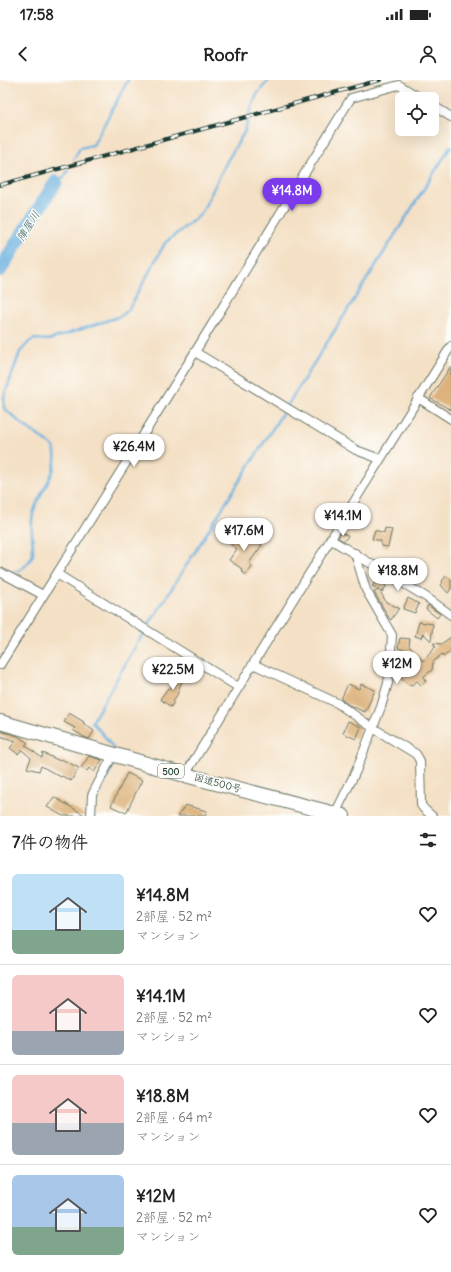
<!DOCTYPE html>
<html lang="ja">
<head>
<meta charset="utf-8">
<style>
  :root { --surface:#fff; --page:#f2f2f2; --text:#222; --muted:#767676; --line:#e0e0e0; --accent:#7c3aed }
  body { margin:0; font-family:Delius,"Klee One",sans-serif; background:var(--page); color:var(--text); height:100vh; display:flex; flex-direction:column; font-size:15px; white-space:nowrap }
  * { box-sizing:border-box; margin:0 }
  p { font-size:13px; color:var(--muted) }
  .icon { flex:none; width:22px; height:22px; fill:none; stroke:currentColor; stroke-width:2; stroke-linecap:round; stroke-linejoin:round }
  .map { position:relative; height:736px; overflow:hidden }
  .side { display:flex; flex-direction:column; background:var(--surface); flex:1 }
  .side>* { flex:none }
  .tools { position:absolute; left:395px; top:12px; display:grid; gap:8px }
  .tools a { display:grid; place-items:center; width:44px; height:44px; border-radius:6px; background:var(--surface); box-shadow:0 4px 16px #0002; font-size:20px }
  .price { position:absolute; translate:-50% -34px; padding:0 9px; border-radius:14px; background:#fff; color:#222; font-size:13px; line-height:26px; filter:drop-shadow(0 1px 2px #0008) }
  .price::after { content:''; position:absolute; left:50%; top:24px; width:12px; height:9px; margin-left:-6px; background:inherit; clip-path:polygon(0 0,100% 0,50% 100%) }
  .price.active { background:var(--accent); color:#fff }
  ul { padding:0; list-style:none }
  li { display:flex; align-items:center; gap:12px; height:100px; padding:0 12px }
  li+li { border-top:1px solid var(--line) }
  li span { display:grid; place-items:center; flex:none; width:112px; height:80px; border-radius:6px; color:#555 }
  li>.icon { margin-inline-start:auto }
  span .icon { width:48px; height:48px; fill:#fffc; stroke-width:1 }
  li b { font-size:17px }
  h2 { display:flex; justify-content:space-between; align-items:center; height:48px; padding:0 12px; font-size:17px }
  .status { display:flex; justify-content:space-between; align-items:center; height:28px; padding:0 20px; background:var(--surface); direction:ltr }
  .status svg { height:11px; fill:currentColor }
  header { display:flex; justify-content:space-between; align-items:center; height:52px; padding:0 12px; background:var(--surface); font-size:18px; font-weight:700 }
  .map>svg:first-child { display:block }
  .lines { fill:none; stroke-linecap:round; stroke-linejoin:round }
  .stream { stroke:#66afde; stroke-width:2.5 }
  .river { stroke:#66afde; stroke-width:14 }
  .building { fill:#ddb27d }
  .street-casing { stroke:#6a7667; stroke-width:10 }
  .highway-casing { stroke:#6a7667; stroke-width:16 }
  .street { stroke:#fff; stroke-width:8 }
  .highway { stroke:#fff; stroke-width:14 }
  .rail-casing { stroke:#1f3d34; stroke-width:4 }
  .rail { stroke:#fdfcf7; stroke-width:2.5; stroke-dasharray:8; stroke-linecap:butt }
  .labels { text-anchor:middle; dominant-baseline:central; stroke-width:3; stroke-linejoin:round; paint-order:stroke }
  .shield { fill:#fdfcf7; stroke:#62766e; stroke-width:1 }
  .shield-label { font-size:9px; font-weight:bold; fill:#1f3d34 }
  .street-label { font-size:10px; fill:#1f3d34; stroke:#fdfcf7 }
  .water-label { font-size:11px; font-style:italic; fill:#345f67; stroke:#fdfcf7 }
</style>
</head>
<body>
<div class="status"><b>17:58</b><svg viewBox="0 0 49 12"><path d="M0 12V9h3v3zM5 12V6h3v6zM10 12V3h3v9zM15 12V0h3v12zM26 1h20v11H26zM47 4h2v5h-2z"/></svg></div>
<header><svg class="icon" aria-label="back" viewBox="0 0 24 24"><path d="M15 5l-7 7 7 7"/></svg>Roofr<svg class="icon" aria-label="person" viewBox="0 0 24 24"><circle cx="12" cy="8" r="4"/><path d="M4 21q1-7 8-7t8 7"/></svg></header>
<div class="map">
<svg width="451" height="736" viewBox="0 0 451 736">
  <rect width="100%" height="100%" fill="#fdfcf7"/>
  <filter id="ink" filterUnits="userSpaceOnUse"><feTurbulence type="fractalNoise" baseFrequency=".025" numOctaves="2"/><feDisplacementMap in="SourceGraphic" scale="8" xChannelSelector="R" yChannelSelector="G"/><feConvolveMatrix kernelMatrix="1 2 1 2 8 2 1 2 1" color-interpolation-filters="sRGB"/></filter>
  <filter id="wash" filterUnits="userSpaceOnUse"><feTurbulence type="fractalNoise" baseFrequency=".012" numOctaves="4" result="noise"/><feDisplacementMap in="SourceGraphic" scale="16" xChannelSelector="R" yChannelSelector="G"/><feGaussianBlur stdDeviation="0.9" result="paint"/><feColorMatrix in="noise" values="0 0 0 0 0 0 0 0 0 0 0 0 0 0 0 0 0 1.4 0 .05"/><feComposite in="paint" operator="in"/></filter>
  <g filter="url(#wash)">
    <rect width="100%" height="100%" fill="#f4e0c5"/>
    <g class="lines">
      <g class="stream">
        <path d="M 74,79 L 80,68 L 93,65 L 128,0"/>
        <path d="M 56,102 L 65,96 L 68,90"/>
        <path d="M 8,493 C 19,493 29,485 33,474 C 33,461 30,446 33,434 C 39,410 61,393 54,367 L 22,344 L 4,328 L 4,317 L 20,272 L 29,262 L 34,259 L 49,260 L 118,237 L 124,234 L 130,227 L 165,163 L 201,134 L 227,81 L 245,51 L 251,29 L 257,14 L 269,0"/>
        <path d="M 113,668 L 106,658 L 92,642 L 138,562 L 451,66"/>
        <path d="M 95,721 L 115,682"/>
      </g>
      <path class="river" d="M 0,190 L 19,159 L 56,102"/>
    </g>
    <g id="blocks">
      <g class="building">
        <path d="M 451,286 L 451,330 L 430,318 Z"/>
        <path d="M 385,448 L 392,449 L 388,467 L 381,466 L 381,461 L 372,459 L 375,450 L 384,453 Z"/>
        <path d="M 237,452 L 249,461 L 251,458 L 262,465 L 249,483 L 252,486 L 246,495 L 241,491 L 242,489 L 229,480 L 237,469 L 229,463 Z"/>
        <path d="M 341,453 L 348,456 L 344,461 L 338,458 Z"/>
        <path d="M 446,496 L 451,499 L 451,509 L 448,513 L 441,505 L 443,502 L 442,501 Z"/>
        <path d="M 383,498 L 388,500 L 385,505 L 386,507 L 382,512 L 380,511 L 386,522 L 399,528 L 391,540 L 389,538 L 374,512 L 379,510 L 372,506 L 376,502 L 378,503 Z"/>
        <path d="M 408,518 L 419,524 L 415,533 L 403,529 Z"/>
        <path d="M 428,525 L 440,534 L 437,538 L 426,529 Z"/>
        <path d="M 419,542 L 433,544 L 431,561 L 423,553 L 421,558 L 415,556 Z"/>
        <path d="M 451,557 L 451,571 L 443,577 L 442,574 L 433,582 L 432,590 L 423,597 L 426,601 L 421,605 L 417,601 L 411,606 L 404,601 L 395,591 L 397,585 L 399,586 L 414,573 L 398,568 L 400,558 L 410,559 L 409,566 L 423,581 L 434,569 L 433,568 L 436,567 L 433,563 L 441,564 Z"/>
        <path d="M 177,593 L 184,595 L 177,615 L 173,621 L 174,622 L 171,627 L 160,619 L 168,608 L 170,610 Z"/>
        <path d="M 348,604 L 359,609 L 361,604 L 375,610 L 365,632 L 349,625 L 341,619 Z"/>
        <path d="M 69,633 L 84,642 L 83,643 L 94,651 L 89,659 L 84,657 L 73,650 L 75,648 L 64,642 Z"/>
        <path d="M 348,641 L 361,647 L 356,659 L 343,653 Z"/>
        <path d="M 0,651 L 18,656 L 28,663 L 25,665 L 42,678 L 43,673 L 60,681 L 61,679 L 79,688 L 71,701 L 62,696 L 61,697 L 41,686 L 39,691 L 27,688 L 31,678 L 22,670 L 18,674 L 10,668 L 16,661 L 0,656 Z"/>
        <path d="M 89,676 L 102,680 L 94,692 L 89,688 L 87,691 L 81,688 Z"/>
        <path d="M 127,693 L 142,700 L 126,733 L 111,726 Z"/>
        <path d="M 54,717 L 86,736 L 63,736 L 47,727 Z"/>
        <path d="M 185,725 L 207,731 L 205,736 L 178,736 Z"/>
      </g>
    </g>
  </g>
  <g filter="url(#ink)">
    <use href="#blocks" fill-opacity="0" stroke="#6a7667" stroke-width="1"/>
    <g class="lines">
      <g class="street-casing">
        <g id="street">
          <path d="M 432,25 L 451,37"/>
          <path d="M 195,272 L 356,370 L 380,379"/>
          <path d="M 418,318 L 451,339"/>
          <path d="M 330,459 L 426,517 L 451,535"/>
          <path d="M 0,492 L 43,515"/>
          <path d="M 57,494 L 238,607"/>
          <path d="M 253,584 L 337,623 L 373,648 L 416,674 L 420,681 L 421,725 L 424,729 L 432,736"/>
          <path d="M 0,585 L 195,272 L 351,18 L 399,5 L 422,19"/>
          <path d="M 185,695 L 253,584 L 451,266"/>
          <path d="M 335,734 L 356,691 L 381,627 L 388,603 L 390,585 L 392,555 L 366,510 L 355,473"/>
          <path d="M 91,736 L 92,715 L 113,675"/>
        </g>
      </g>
      <g class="highway-casing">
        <path id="highway" d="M 0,642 L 185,695 L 343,736"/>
      </g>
      <use href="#street" class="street"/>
      <use href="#highway" class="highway"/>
      <g class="rail-casing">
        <path id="rail" d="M 0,105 L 380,0"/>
      </g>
      <use href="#rail" class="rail"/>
    </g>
  </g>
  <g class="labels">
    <rect class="shield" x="158" y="684" width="26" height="14" rx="3"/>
    <g class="shield-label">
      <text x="171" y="691">500</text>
    </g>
    <g class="street-label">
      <text transform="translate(218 703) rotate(15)">国道500号</text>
    </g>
    <g class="water-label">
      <text transform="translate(28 146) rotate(-58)">陣屋川</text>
    </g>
  </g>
</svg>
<div class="tools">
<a><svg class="icon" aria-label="locate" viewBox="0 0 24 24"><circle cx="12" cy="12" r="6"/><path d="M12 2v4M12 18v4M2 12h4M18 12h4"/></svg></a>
</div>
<b class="price active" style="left:292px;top:132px">¥14.8M</b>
<b class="price" style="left:134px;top:388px">¥26.4M</b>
<b class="price" style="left:343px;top:457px">¥14.1M</b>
<b class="price" style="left:244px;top:472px">¥17.6M</b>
<b class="price" style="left:398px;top:512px">¥18.8M</b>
<b class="price" style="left:397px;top:605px">¥12M</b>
<b class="price" style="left:173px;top:611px">¥22.5M</b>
</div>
<section class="side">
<h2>7件の物件<svg class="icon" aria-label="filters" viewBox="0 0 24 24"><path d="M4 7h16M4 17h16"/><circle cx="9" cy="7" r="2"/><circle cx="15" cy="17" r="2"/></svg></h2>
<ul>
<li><span style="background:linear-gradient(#bfe0f5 70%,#7fa58c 0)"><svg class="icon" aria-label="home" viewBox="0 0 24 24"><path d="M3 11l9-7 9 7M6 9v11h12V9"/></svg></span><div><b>¥14.8M</b><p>2部屋 · 52 m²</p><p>マンション</p></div><svg class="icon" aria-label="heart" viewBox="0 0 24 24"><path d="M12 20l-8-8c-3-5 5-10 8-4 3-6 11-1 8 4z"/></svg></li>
<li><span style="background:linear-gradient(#f6c9c9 70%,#9aa5b1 0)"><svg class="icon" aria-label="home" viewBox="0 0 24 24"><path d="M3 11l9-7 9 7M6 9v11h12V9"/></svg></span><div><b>¥14.1M</b><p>2部屋 · 52 m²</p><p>マンション</p></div><svg class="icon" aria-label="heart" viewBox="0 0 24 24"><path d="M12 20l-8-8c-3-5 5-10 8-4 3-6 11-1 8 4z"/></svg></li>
<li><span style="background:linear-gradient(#f6c9c9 60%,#9aa5b1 0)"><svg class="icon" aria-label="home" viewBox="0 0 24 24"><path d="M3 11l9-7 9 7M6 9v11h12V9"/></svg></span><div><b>¥18.8M</b><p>2部屋 · 64 m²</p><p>マンション</p></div><svg class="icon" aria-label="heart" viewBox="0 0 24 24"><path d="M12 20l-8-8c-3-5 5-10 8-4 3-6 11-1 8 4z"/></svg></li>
<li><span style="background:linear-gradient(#a9c7e8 65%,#7fa58c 0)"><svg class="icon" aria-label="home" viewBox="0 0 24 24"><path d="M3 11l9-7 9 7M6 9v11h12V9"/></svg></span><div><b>¥12M</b><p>2部屋 · 52 m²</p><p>マンション</p></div><svg class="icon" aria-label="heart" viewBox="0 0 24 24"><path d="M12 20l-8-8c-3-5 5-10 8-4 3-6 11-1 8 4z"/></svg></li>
</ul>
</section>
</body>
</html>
